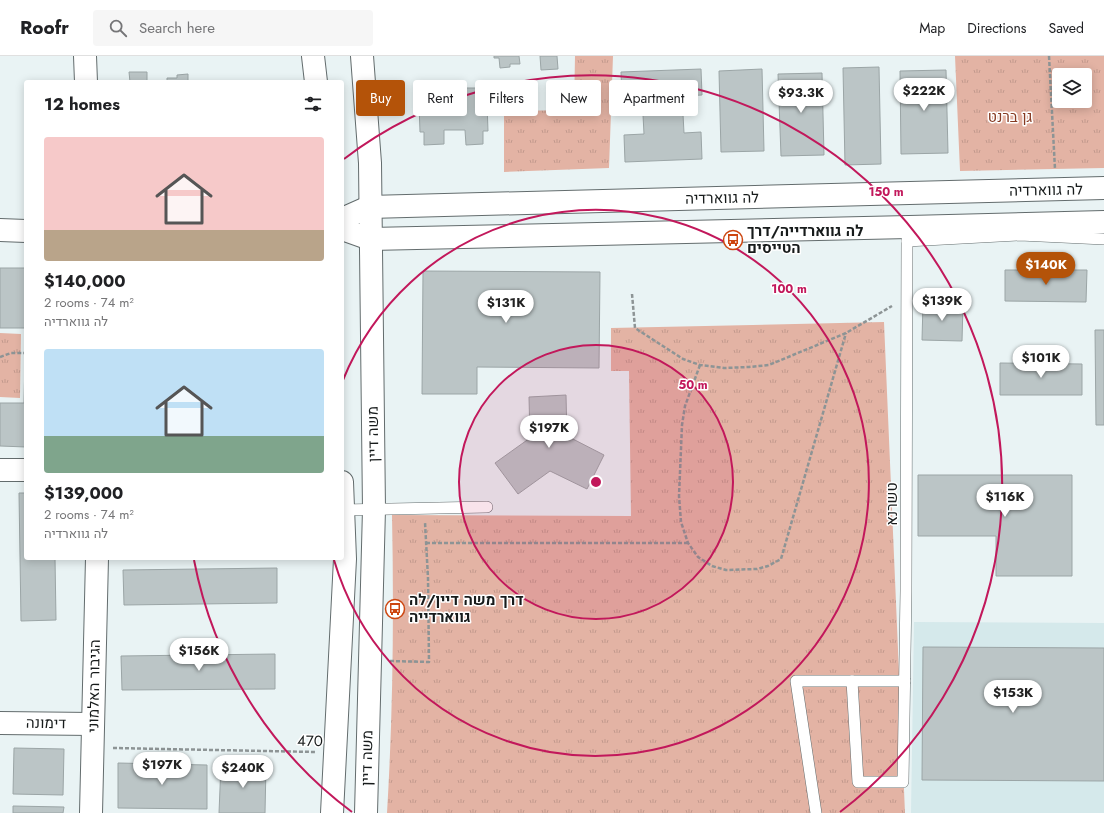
<!DOCTYPE html>
<html lang="en">
<head>
<meta charset="utf-8">
<style>
  :root { --surface:#fff; --page:#f6f6f6; --text:#202124; --muted:#757577; --line:#e0e0e0; --accent:#b45309 }
  body { margin:0; font-family:Jost,Heebo,sans-serif; background:var(--page); color:var(--text); height:100vh; display:flex; flex-direction:column; font-size:15px; white-space:nowrap }
  * { box-sizing:border-box; margin:0 }
  p { font-size:13px; color:var(--muted) }
  .icon { flex:none; width:22px; height:22px; fill:none; stroke:currentColor; stroke-width:2; stroke-linecap:round; stroke-linejoin:round }
  .map { position:relative; flex:1; overflow:hidden }
  .drawer { position:absolute; left:24px; top:24px; width:320px; height:480px; display:flex; flex-direction:column; background:var(--surface); border-radius:4px; box-shadow:0 2px 10px #0003 }
  .drawer>* { flex:none }
  .guide { position:absolute; left:356px; top:24px; width:380px; height:36px; display:flex; gap:8px }
  .tools { position:absolute; left:1052px; top:12px; display:grid; gap:8px }
  .tools a { display:grid; place-items:center; width:40px; height:40px; border-radius:4px; background:var(--surface); box-shadow:0 2px 10px #0003; font-size:20px }
  .price { position:absolute; translate:-50% -34px; padding:0 9px; border-radius:14px; background:#fff; color:#222; font-size:13px; line-height:26px; filter:drop-shadow(0 1px 2px #0008) }
  .price::after { content:''; position:absolute; left:50%; top:24px; width:12px; height:9px; margin-left:-6px; background:inherit; clip-path:polygon(0 0,100% 0,50% 100%) }
  .price.selected { background:var(--accent); color:#fff }
  ul { padding:0; list-style:none }
  li { display:grid; align-content:center; gap:8px; height:212px; padding:0 20px }
  li span { display:grid; place-items:center; height:124px; border-radius:4px; color:#555 }
  li>.icon { margin-inline-start:auto }
  span .icon { width:72px; height:72px; fill:#fffc; stroke-width:1 }
  li b { font-size:17px }
  h2 { display:flex; justify-content:space-between; align-items:center; height:48px; padding:0 20px; font-size:17px }
  .chip { padding:0 14px; border-radius:4px; background:var(--surface); box-shadow:0 2px 10px #0003; font-size:14px; line-height:36px }
  .chip.selected { background:var(--accent); color:#fff }
  header { display:flex; align-items:center; gap:24px; box-sizing:border-box; height:56px; padding:0 20px; background:var(--surface); border-bottom:1px solid var(--line) }
  header strong { font-size:19px }
  nav { display:flex; gap:22px; margin-inline-start:auto; font-size:14px }
  .search { width:280px; height:36px; background:var(--page); display:flex; align-items:center; gap:10px; box-sizing:border-box; padding:0 14px; border-radius:4px; color:var(--muted); font-size:15px }
  .map>svg:first-child { display:block }
  .built { fill:#d5e9eb }
  .park { fill:url(#park-tufts); fill-rule:evenodd }
  .building { fill:#bbc5c6; stroke:#9ba5a6 }
  .lines { fill:none; stroke-linecap:round; stroke-linejoin:round }
  .lane-casing { stroke:#636c6d; stroke-width:12 }
  .street-casing { stroke:#636c6d; stroke-width:24 }
  .secondary-casing { stroke:#636c6d; stroke-width:24 }
  .path { stroke:#8d9495; stroke-width:2.5; stroke-dasharray:4 2; stroke-linecap:butt }
  .lane { stroke:#fff; stroke-width:11 }
  .street { stroke:#fff; stroke-width:22 }
  .secondary { stroke:#fff; stroke-width:22 }
  .ring { fill:none; stroke:#c2185b; stroke-width:2 }
  .labels { text-anchor:middle; dominant-baseline:central; stroke-width:3; stroke-linejoin:round; paint-order:stroke }
  .park-label { font-size:15px; fill:#863b23; stroke:#fff }
  .street-label { font-size:15px; fill:#171b1b; stroke:#fff }
  .poi-label { font-size:15px; font-weight:bold; fill:#171b1b; stroke:#fff; text-anchor:start }
  .centre { fill:#c2185b; stroke:#fff; stroke-width:2 }
  .ring-label { font-size:12px; text-anchor:middle; font-weight:bold; fill:#c2185b; stroke:#fff; stroke-width:3; stroke-linejoin:round; paint-order:stroke }
</style>
</head>
<body>
<header>
<strong>Roofr</strong>
<div class="search"><svg class="icon" aria-label="search" viewBox="0 0 24 24"><circle cx="10" cy="10" r="6"/><path d="M15 15l6 6"/></svg>Search here</div>
<nav><a>Map</a><a>Directions</a><a>Saved</a></nav>
</header>
<div class="map">
<svg width="1104" height="757" viewBox="0 0 1104 757">
  <defs>
    <pattern id="park-tufts" width="24" height="20" patternUnits="userSpaceOnUse"><rect width="24" height="20" fill="#e3b3a4"/><path d="M3 7l-1-3M5 7V3M7 7l1-3M15 17l-1-3M17 17v-4M19 17l1-3" fill="none" stroke="#c2998d"/></pattern>
  </defs>
  <rect width="100%" height="100%" fill="#e9f3f4"/>
  <path class="built" d="M 914,566 L 1104,567 L 1104,757 L 911,757 Z"/>
  <g class="park">
    <path d="M 575,0 L 613,0 L 609,112 L 504,116 L 504,55 L 574,54 Z"/>
    <path d="M 955,0 L 1104,0 L 1104,112 L 960,115 ZM 1059,19 L 1085,19 L 1085,45 L 1059,45 Z"/>
    <path d="M 884,266 L 905,757 L 387,757 C 393,658 394,558 392,459 L 631,460 L 629,315 L 611,315 L 611,272 Z"/>
    <path d="M 0,277 L 21,278 L 20,342 L 0,341 Z"/>
  </g>
  <g class="building">
    <path d="M 494,0 L 519,0 L 520,8 L 510,8 L 510,11 L 500,12 L 499,2 L 494,2 Z"/>
    <path d="M 540,0 L 557,0 L 558,13 L 541,14 Z"/>
    <path d="M 879,11 L 881,108 L 845,109 L 843,12 Z"/>
    <path d="M 701,13 L 702,39 L 682,40 L 684,77 L 701,76 L 702,103 L 625,106 L 624,79 L 644,78 L 642,40 L 622,41 L 621,16 Z"/>
    <path d="M 762,13 L 764,95 L 721,96 L 719,15 Z"/>
    <path d="M 946,14 L 948,97 L 901,98 L 900,15 Z"/>
    <path d="M 129,16 L 147,16 L 147,26 L 130,26 Z"/>
    <path d="M 822,17 L 824,99 L 781,100 L 778,18 Z"/>
    <path d="M 188,18 L 188,26 L 167,26 L 167,22 L 177,22 L 177,19 Z"/>
    <path d="M 444,32 L 444,49 L 465,49 L 465,32 L 482,32 L 482,47 L 487,47 L 488,75 L 483,75 L 483,88 L 466,89 L 465,74 L 444,74 L 444,88 L 424,89 L 424,76 L 420,76 L 419,47 L 424,47 L 424,33 Z"/>
    <rect x="0" y="212" width="26" height="60"/>
    <path d="M 1005,214 L 1087,214 L 1086,246 L 1005,245 Z"/>
    <path d="M 423,215 L 600,216 L 599,312 L 477,311 L 477,338 L 422,338 Z"/>
    <path d="M 923,247 L 963,248 L 962,285 L 922,284 Z"/>
    <path d="M 1095,274 L 1104,274 L 1104,369 L 1096,369 Z"/>
    <path d="M 25,304 L 26,304 L 26,391 L 0,390 L 0,347 L 24,347 Z"/>
    <path d="M 1000,307 L 1082,308 L 1082,339 L 1000,339 Z"/>
    <path d="M 566,339 L 567,380 L 604,399 L 587,433 L 550,415 L 518,438 L 495,407 L 530,382 L 529,341 Z"/>
    <path d="M 918,419 L 1072,419 L 1072,520 L 996,520 L 996,480 L 918,480 Z"/>
    <path d="M 19,437 L 26,437 L 26,502 L 55,502 L 56,564 L 21,565 Z"/>
    <path d="M 277,512 L 277,547 L 124,549 L 123,514 Z"/>
    <path d="M 923,591 L 1104,592 L 1104,725 L 922,724 Z"/>
    <path d="M 275,598 L 275,633 L 122,634 L 121,600 Z"/>
    <path d="M 14,692 L 64,693 L 63,739 L 13,738 Z"/>
    <path d="M 118,707 L 207,709 L 207,753 L 118,752 Z"/>
    <path d="M 221,708 L 266,710 L 265,757 L 219,757 Z"/>
    <path d="M 13,750 L 64,751 L 63,757 L 13,757 Z"/>
  </g>
  <g class="lines">
    <g class="lane-casing">
      <g id="lane">
        <path d="M 907,185 L 1020,179 L 1104,183"/>
        <path d="M 343,454 L 487,451"/>
        <path d="M 852,625 L 858,726 L 903,726 L 906,535 L 907,185 L 909,171"/>
        <path d="M 816,757 L 796,625 L 905,625"/>
      </g>
    </g>
    <g class="street-casing">
      <g id="street">
        <path d="M 85,0 L 86,26"/>
        <path d="M 0,414 L 26,414"/>
        <path d="M 0,667 L 93,668"/>
        <path d="M 91,757 L 97,502"/>
      </g>
    </g>
    <g class="secondary-casing">
      <g id="secondary">
        <path d="M 313,0 L 316,26"/>
        <path d="M 362,0 L 370,107 L 374,453 L 366,757"/>
        <path d="M 342,163 L 369,151 L 1104,132"/>
        <path d="M 342,173 L 370,183 L 909,171 L 1104,166"/>
        <path d="M 0,174 L 26,175"/>
        <path d="M 332,757 L 345,503 L 342,426"/>
      </g>
    </g>
    <g class="path">
      <path d="M 1049,0 L 1055,113"/>
      <path d="M 632,238 L 635,272 L 683,303 L 700,309 L 724,312 L 749,311 L 769,309 L 846,277 L 892,250"/>
      <path d="M 0,301 L 11,297 L 26,297"/>
      <path d="M 700,309 L 685,350 L 682,369 L 679,440 L 681,466 L 688,487 L 698,501 L 712,510 L 726,514 L 757,513 L 768,510 L 781,503 L 846,277"/>
      <path d="M 426,487 L 687,487"/>
      <path d="M 390,605 L 429,606 L 428,522 L 425,466"/>
      <path d="M 113,692 L 316,696"/>
    </g>
    <use href="#lane" class="lane"/>
    <use href="#street" class="street"/>
    <use href="#secondary" class="secondary"/>
  </g>
  <circle cx="596" cy="426" r="137" fill="#c2185b" fill-opacity=".12"/>
  <g class="ring">
    <circle cx="596" cy="426" r="137"/>
    <path d="M343 324A273 273 0 1 1 334 504"/>
    <path d="M352 756A410 410 0 0 1 194 504M344 103A410 410 0 1 1 840 756"/>
  </g>
  <defs>
    <g id="bus-ring" transform="scale(1)"><circle r="9.5" fill="#fff" stroke="#cd4610" stroke-width="1.5"/><path d="M-5-6H5V4H4V6H2V4H-2V6H-4V4H-5ZM-3.5-4V0h7V-4ZM-3.5 1.2v1.5H-2V1.2ZM2 1.2v1.5H3.5V1.2Z" fill="#cd4610"/></g>
  </defs>
  <g fill-rule="evenodd">
    <use href="#bus-ring" x="733" y="184"/>
    <use href="#bus-ring" x="395" y="553"/>
  </g>
  <g class="labels">
    <g class="park-label">
      <text x="1010" y="61">גן ברנט</text>
    </g>
    <g class="street-label">
      <text transform="translate(1046 134) rotate(-1)">לה גווארדיה</text>
      <text transform="translate(722 142) rotate(-1)">לה גווארדיה</text>
      <text transform="translate(373 378) rotate(-91)">משה דיין</text>
      <text transform="translate(892 448) rotate(-90)">טשרנא</text>
      <text transform="translate(94 630) rotate(-89)">הגיבור האלמוני</text>
      <text transform="translate(46 667) rotate(1)">דימונה</text>
      <text transform="translate(310 685) rotate(1)">470</text>
      <text transform="translate(367 702) rotate(-89)">משה דיין</text>
    </g>
    <g class="poi-label">
      <text x="747" y="175">לה גווארדייה/דרך<tspan x="747" dy="17">הטייסים</tspan></text>
      <text x="409" y="544">דרך משה דיין/לה<tspan x="409" dy="17">גווארדייה</tspan></text>
    </g>
  </g>
  <circle cx="596" cy="426" r="6" class="centre"/>
  <g class="ring-label">
    <text x="886" y="140">150 m</text>
    <text x="789" y="237">100 m</text>
    <text x="693" y="333">50 m</text>
  </g>
</svg>
<div class="tools">
<a><svg class="icon" aria-label="layers" viewBox="0 0 24 24"><path d="M12 4l9 5-9 5-9-5zM3 14l9 5 9-5"/></svg></a>
</div>
<b class="price" style="left:924px;top:56px">$222K</b>
<b class="price" style="left:801px;top:58px">$93.3K</b>
<b class="price selected" style="left:1046px;top:230px">$140K</b>
<b class="price" style="left:942px;top:266px">$139K</b>
<b class="price" style="left:506px;top:268px">$131K</b>
<b class="price" style="left:1041px;top:323px">$101K</b>
<b class="price" style="left:549px;top:393px">$197K</b>
<b class="price" style="left:1005px;top:462px">$116K</b>
<b class="price" style="left:199px;top:616px">$156K</b>
<b class="price" style="left:1013px;top:658px">$153K</b>
<b class="price" style="left:162px;top:730px">$197K</b>
<b class="price" style="left:243px;top:733px">$240K</b>
<div class="guide">
<a class="chip selected">Buy</a>
<a class="chip">Rent</a>
<a class="chip">Filters</a>
<a class="chip">New</a>
<a class="chip">Apartment</a>
</div>
<section class="drawer">
<h2>12 homes<svg class="icon" aria-label="filters" viewBox="0 0 24 24"><path d="M4 7h16M4 17h16"/><circle cx="9" cy="7" r="2"/><circle cx="15" cy="17" r="2"/></svg></h2>
<ul>
<li><span style="background:linear-gradient(#f6c9c9 75%,#b9a48a 0)"><svg class="icon" aria-label="home" viewBox="0 0 24 24"><path d="M3 11l9-7 9 7M6 9v11h12V9"/></svg></span><div><b>$140,000</b><p>2 rooms · 74 m²</p><p>לה גווארדיה</p></div></li>
<li><span style="background:linear-gradient(#bfe0f5 70%,#7fa58c 0)"><svg class="icon" aria-label="home" viewBox="0 0 24 24"><path d="M3 11l9-7 9 7M6 9v11h12V9"/></svg></span><div><b>$139,000</b><p>2 rooms · 74 m²</p><p>לה גווארדיה</p></div></li>
</ul>
</section>
</div>
</body>
</html>
